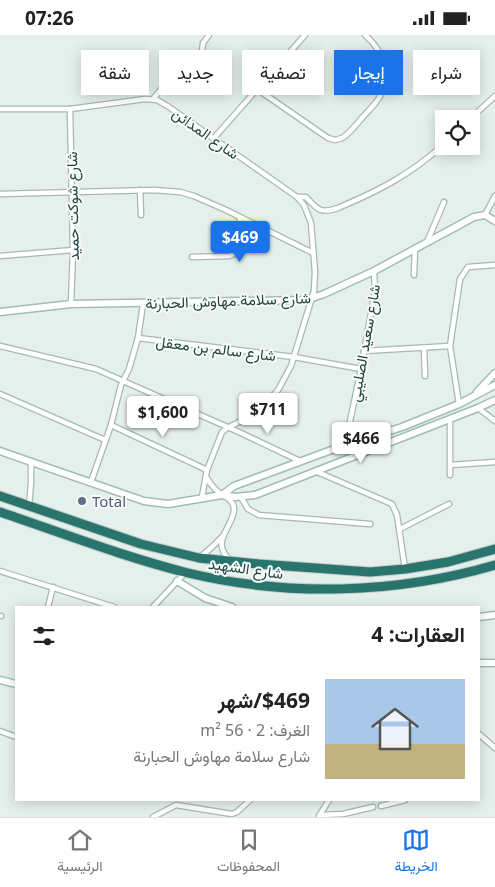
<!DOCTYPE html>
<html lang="ar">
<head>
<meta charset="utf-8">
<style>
  :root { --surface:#fff; --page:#f6f6f6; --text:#222; --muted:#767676; --line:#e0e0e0; --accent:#1a73e8 }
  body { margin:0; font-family:"Noto Sans",Vazirmatn,sans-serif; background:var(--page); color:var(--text); direction:rtl; height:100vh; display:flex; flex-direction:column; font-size:19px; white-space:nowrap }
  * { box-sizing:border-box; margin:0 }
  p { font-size:16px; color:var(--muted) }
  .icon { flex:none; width:28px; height:28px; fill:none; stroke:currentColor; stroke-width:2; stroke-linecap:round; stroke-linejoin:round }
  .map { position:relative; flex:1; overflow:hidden; direction:ltr }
  .sheet { position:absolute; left:15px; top:571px; width:465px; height:195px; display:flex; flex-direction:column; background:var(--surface); border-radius:0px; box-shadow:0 2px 12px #0003; direction:rtl }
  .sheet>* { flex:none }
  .top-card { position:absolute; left:15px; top:15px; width:465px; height:45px; direction:rtl; display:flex; gap:10px }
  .tools { position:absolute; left:435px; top:75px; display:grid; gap:10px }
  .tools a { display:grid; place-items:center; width:45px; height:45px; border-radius:0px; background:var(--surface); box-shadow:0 2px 12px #0003; font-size:25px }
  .price { position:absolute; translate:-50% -42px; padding:0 11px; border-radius:5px; background:#fff; color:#222; font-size:16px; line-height:32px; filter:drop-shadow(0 1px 2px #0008) }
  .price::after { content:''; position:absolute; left:50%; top:30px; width:15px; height:11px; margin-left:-8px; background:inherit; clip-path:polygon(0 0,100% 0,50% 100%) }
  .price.on { background:var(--accent); color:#fff }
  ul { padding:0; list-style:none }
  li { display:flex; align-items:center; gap:15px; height:125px; padding:0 15px }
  li span { display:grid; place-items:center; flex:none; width:140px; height:100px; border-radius:0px; color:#555 }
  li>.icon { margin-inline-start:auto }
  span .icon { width:60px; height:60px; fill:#fffc; stroke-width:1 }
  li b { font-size:21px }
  h2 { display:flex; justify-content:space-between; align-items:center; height:60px; padding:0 15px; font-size:21px }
  .tag { padding:0 18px; border-radius:0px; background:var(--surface); box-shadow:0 2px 12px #0003; font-size:18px; line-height:45px }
  .tag.on { background:var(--accent); color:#fff }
  .status { display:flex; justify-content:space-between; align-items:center; height:35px; padding:0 25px; background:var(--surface); direction:ltr }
  .status svg { height:14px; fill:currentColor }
  .tab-bar { display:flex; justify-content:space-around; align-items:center; height:70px; border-top:1px solid var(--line); background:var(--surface); font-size:14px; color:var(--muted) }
  .tab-bar a { display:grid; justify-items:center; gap:2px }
  .tab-bar .on { color:var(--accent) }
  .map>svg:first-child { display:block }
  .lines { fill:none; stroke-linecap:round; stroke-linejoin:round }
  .street-casing { stroke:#a6b9b5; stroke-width:7 }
  .secondary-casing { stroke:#a1bdb7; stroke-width:9 }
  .highway-casing { stroke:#c1cbc9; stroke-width:11 }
  .street { stroke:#fff; stroke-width:4.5 }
  .secondary { stroke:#fff; stroke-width:6 }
  .highway { stroke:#29756e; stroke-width:9 }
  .service-dot { fill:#5c6f8a; stroke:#f6fbf9; stroke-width:2 }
  .labels { text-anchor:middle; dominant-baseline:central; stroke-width:4; stroke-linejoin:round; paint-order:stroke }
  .street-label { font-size:15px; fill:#21443f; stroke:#f6fbf9 }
  .service-label { font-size:15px; fill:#4e5e75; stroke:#f6fbf9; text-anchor:start }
</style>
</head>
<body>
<div class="status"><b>07:26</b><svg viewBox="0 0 49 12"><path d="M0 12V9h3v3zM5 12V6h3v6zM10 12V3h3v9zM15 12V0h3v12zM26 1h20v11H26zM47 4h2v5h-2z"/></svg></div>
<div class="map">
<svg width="495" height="782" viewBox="0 0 495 782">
  <rect width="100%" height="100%" fill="#e5f0ec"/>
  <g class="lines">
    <g class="street-casing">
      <g id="street">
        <path d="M 257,54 L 328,103 L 335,105 L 342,103 C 349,99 355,91 361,84 C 367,77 374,71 379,63 C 392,41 383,15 365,0"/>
        <path d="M 153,64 L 185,26 L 197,22 L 202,17 L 203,8 L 209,0"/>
        <path d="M 0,74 L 70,74 L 145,64 L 157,65 L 169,72 L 297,162 L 304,170 L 311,188 L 315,237 L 314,256 L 291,331 L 278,355 L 269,365 L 251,381 L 227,393 L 222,397 L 207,435 L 202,462"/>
        <path d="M 70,74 L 73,215 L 71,269"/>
        <path d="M 470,84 L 495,61"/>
        <path d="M 214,103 L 305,0"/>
        <path d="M 140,155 L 141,180"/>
        <path d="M 0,159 L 154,155 L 180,157 L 194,161 L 226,175 L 313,218"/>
        <path d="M 297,162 L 306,162 C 318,175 320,179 338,173 C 380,155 410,140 444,109"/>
        <path d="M 485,180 L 495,161"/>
        <path d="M 427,207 L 444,167"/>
        <path d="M 0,221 L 73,215"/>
        <path d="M 192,222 L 229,221 L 237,218 L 239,211 L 240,183"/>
        <path d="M 414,240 L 415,213"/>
        <path d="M 138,303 L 294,322 L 361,334"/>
        <path d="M 0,311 L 96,334 L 241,398 L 300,426"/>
        <path d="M 424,313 L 425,341"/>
        <path d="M 364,316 L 450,311"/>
        <path d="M 0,359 L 105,405"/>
        <path d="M 459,369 L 450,311 L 460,244 L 468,232 L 495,230"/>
        <path d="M 478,373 L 495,386"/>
        <path d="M 450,384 L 450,440"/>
        <path d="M 111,390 L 207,435"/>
        <path d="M 345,410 L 361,334 L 375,256 L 374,236"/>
        <path d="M 450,430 L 495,427"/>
        <path d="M 315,436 L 392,469 L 397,480 L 405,534"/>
        <path d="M 206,442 C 209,447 212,451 216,455 C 222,461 234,464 234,474 C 234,492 209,506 230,525"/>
        <path d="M 91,447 L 111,390 L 121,350 L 129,334 L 138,303 L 143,269"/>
        <path d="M 241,462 L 248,474 L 259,480 L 370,489"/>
        <path d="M 29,471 L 31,448 L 31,426"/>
        <path d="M 400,494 L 449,469"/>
        <path d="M 199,523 L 212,512 L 223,501"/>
        <path d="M 0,536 L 114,572"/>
        <path d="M 48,572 L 53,552"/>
        <path d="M 153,572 L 185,538"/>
        <path d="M 0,581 L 1,581"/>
        <path d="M 0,696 L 16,702"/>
        <path d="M 479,699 L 495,713"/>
        <path d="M 381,771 L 405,765"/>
        <path d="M 320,780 L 343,779 L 373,772"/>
        <path d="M 319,781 L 329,765"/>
        <path d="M 153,782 L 176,770 L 232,779 L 237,777 L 250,765"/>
      </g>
    </g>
    <g class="secondary-casing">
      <g id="secondary">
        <path d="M 0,277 L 71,269 L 306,265 L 324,259 L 374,236 L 474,182 L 485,180 L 495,186"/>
        <path d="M 477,357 L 495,338"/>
        <path d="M 0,416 L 144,466 L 168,469 L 222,460 L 235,462 L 255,460 L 478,373 L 495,365"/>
        <path d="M 222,460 L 234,451 L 345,410 L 402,392 L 459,369 L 495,350"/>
        <path d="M 177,546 L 205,563 L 232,572"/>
        <path d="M 479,582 L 495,580"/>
        <path d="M 479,628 L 495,628"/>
        <path d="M 0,645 L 16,649"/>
      </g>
    </g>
    <g class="highway-casing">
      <g id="highway">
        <path d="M 0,461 L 141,509 L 199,523 L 259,529 L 370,537 L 405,534 L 448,527 L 495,514"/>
        <path d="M 0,477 C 62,498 124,522 188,538 C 288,562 396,559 495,530"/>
      </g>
    </g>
    <use href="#street" class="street"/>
    <use href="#secondary" class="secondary"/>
    <use href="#highway" class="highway"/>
  </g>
  <circle class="service-dot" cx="82" cy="466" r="5"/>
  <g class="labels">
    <g class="street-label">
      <text transform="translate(206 98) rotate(35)">شارع المدائن</text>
      <text transform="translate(72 171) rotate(-91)">شارع شوكت حميد</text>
      <text transform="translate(228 265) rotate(-2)">شارع سلامة مهاوش الحبارنة</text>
      <text transform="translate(364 308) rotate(-80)">شارع سعيد الصليبي</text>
      <text transform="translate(216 313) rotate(7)">شارع سالم بن معقل</text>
      <text transform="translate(246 533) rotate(8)">شارع الشهيد</text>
    </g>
    <g class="service-label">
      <text x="92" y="466">Total</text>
    </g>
  </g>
</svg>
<div class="tools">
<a><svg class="icon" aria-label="locate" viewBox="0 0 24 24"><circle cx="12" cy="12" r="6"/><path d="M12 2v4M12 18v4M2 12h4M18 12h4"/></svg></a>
</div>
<b class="price on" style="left:240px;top:228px">$469</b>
<b class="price" style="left:268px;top:400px">$711</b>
<b class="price" style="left:163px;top:403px">$1,600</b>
<b class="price" style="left:361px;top:429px">$466</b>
<div class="top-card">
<a class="tag">شراء</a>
<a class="tag on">إيجار</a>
<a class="tag">تصفية</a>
<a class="tag">جديد</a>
<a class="tag">شقة</a>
</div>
<section class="sheet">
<h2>العقارات: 4<svg class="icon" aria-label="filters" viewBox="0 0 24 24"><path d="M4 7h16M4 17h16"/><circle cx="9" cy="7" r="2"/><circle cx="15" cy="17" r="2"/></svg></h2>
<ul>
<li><span style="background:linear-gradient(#a9c7e8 65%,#c2b280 0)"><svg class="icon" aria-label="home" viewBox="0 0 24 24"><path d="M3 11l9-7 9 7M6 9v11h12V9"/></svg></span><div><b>$469/شهر</b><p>الغرف: 2 · 56 m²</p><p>شارع سلامة مهاوش الحبارنة</p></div></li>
</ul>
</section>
</div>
<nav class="tab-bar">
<a class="on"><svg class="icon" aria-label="map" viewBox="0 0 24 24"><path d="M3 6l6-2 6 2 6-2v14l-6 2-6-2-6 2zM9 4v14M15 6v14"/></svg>الخريطة</a>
<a><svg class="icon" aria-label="saved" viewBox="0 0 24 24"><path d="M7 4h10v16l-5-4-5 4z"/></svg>المحفوظات</a>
<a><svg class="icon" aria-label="home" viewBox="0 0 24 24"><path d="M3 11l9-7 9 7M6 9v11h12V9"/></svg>الرئيسية</a>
</nav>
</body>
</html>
